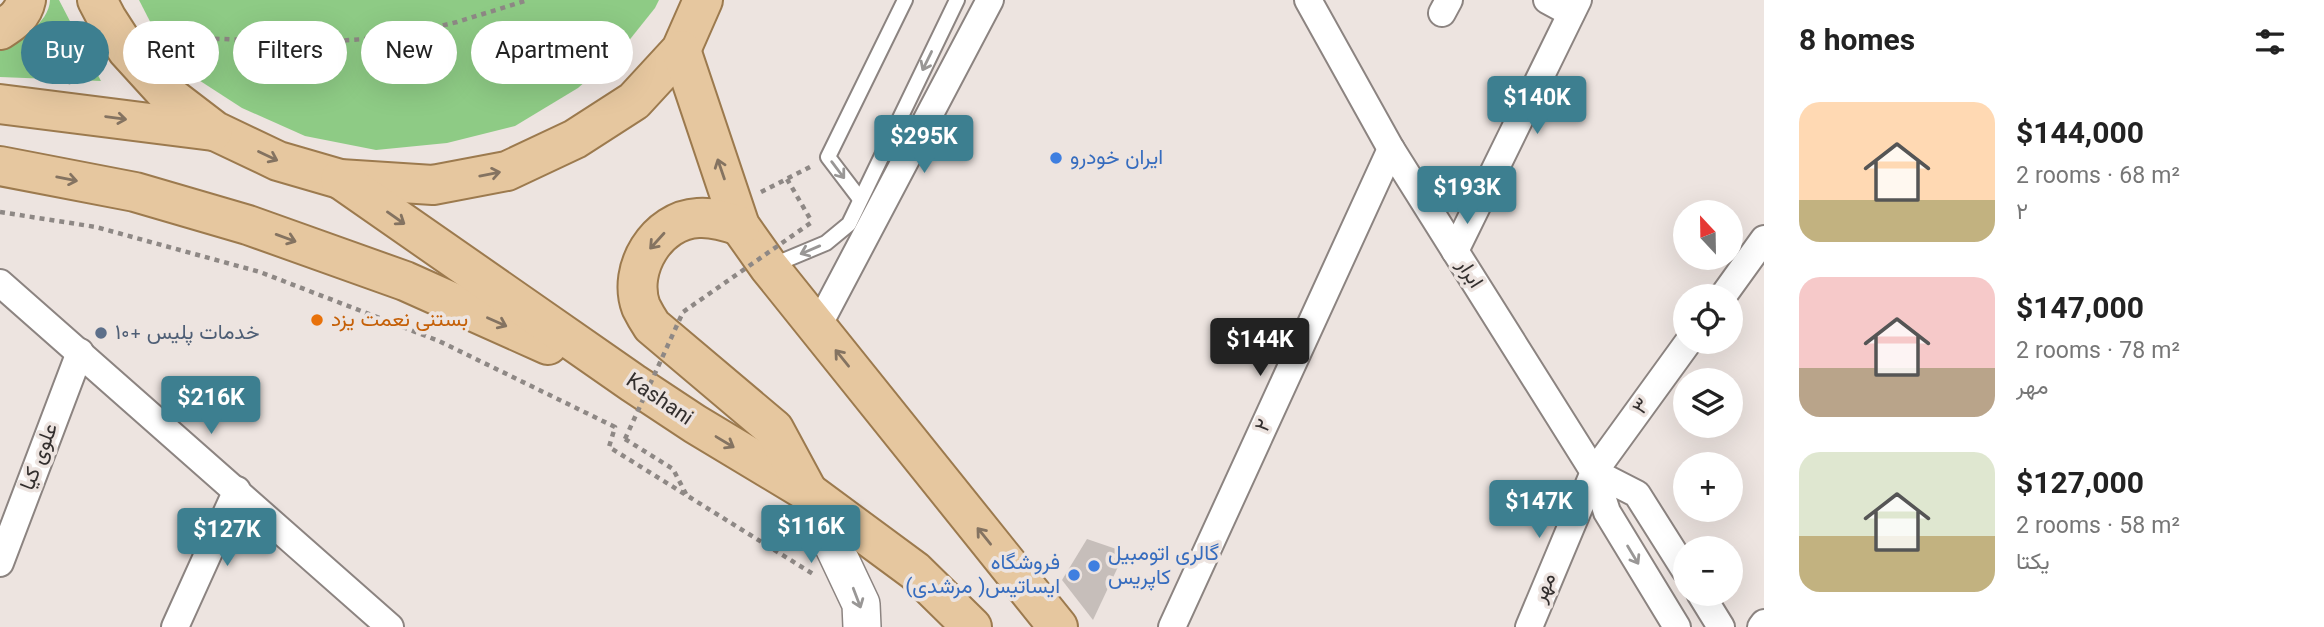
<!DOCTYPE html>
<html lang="en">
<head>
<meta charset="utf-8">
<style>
  :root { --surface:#fff; --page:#f6f6f6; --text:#222; --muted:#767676; --accent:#3d7f90 }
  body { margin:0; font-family:Georgia,Vazirmatn,serif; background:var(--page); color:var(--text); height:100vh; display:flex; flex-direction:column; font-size:26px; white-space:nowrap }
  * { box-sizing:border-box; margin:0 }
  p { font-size:23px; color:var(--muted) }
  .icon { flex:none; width:38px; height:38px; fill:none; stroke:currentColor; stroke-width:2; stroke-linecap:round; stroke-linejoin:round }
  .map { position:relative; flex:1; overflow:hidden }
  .side { display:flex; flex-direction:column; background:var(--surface); width:560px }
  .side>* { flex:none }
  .hud { position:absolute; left:21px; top:21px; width:665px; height:63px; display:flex; gap:14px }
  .needle { width:46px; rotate:338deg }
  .tools { position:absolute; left:1673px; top:200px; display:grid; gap:14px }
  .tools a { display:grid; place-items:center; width:70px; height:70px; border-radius:50%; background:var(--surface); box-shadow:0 7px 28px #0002; font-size:35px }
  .price { position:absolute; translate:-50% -60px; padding:0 16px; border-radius:7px; background:var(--accent); color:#fff; font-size:23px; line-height:46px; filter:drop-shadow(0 2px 4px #0008) }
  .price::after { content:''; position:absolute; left:50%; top:42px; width:21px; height:16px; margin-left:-10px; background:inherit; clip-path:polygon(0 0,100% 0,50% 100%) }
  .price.on { background:#222; color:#fff }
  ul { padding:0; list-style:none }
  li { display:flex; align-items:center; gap:21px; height:175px; padding:0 35px }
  li span { display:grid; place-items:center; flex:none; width:196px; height:140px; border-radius:21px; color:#555 }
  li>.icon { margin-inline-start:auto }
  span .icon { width:84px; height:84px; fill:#fffc; stroke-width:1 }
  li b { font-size:30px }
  h2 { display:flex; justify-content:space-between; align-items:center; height:84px; padding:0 35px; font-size:30px }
  .tag { padding:0 24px; border-radius:32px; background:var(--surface); box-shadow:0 7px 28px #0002; font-size:24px; line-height:63px }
  .tag.on { background:var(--accent); color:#fff }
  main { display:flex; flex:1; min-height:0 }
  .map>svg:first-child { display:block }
  .green { fill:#8ecb85 }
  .building { fill:#c6beba }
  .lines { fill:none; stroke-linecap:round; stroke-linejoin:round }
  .lane-casing { stroke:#8c8481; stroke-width:18 }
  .street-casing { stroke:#8c8481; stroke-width:30 }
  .secondary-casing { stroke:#8c8481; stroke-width:40 }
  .primary-casing { stroke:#9c7a4e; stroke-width:42 }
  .path { stroke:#8e8885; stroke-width:4.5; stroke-dasharray:5 5; stroke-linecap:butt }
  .lane { stroke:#fff; stroke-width:14 }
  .street { stroke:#fff; stroke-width:26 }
  .secondary { stroke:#fff; stroke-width:37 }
  .primary { stroke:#e6c79f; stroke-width:38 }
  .path-bridge { stroke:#8e8885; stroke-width:4.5; stroke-dasharray:5 5; stroke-linecap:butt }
  .oneway { stroke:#999796 }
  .oneway2 { stroke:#847361 }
  .shop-dot { fill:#3f7fe0; stroke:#ede4e0; stroke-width:2.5 }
  .food-dot { fill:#e8710a; stroke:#ede4e0; stroke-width:2.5 }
  .service-dot { fill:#5c6f8a; stroke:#ede4e0; stroke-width:2.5 }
  .labels { text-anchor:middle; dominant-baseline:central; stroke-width:7; stroke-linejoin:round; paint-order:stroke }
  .shop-label { font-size:21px; fill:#366cbe; stroke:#ede4e0; text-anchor:start }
  .street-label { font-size:21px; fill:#332f2e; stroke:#ede4e0 }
  .food-label { font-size:21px; fill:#c56008; stroke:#ede4e0; text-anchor:start }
  .service-label { font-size:21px; fill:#4e5e75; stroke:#ede4e0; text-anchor:start }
</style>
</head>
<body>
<main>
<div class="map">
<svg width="1764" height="627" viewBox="0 0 1764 627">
  <rect width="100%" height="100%" fill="#ede4e0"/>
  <g class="green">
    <path d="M 50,0 L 59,0 L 101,81 L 0,77 L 0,50 C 19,39 49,24 50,0 Z"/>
    <path d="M 139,0 L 659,0 L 655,8 L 623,48 L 578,88 L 515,126 L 447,143 L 376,150 L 305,136 L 242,108 L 191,75 L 159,39 Z"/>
  </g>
  <path class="building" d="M 1087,539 L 1125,552 L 1093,620 L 1062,580 Z"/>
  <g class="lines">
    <g class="lane-casing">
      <g id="lane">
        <path d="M 860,199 L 828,157 L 905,0"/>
        <path d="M 771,266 L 826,243 L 849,224 L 957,0"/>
      </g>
    </g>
    <g class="street-casing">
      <g id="street">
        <path d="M 1308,0 L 1391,149 L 1594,472 L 1607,512 L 1677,627"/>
        <path d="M 1547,0 L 1571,13"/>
        <path d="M 1442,13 L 1449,0"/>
        <path d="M 1455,251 L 1578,0"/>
        <path d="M 0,283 L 390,627"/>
        <path d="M 1723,296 L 1764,239"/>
        <path d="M 817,328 L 990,0"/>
        <path d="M 1594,472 L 1637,494 L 1685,570"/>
        <path d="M 0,563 L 80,352"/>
        <path d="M 1700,593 L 1721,627"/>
        <path d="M 175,627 L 237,490"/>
        <path d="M 1172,627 L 1391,149"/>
        <path d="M 1529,627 L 1594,472 L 1689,341"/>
        <path d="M 1761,627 L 1764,623"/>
      </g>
    </g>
    <g class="secondary-casing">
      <path id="secondary" d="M 808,492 L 861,604 L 862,627"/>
    </g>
    <g class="primary-casing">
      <g id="primary">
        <path d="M 97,0 L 107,19 L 127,50 L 168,95 L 215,131 L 278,161 L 340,179 L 433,185 L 507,171 L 575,139 L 634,101 L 681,50 L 703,0"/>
        <path d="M 0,30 C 13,22 23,15 26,0"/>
        <path d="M 681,50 L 740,226 L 769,267 L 1058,627"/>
        <path d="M 0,104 L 213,131"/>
        <path d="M 0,166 L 135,192 L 248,225 L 405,281 L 548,345"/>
        <path d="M 340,179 L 633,383 L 695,424 L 808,492 L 915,571 L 972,627"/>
        <path d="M 740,226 C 726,221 713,217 698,218 C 657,220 627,269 641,307 C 644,313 648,320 652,326 L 774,429 L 808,492"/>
      </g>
    </g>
    <g class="path">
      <path d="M 54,24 L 71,84"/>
      <path d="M 155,31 L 201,38 L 306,43 L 394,37 L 457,22 L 528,0"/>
      <path d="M 787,179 L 812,222"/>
      <path d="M 761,192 L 812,166"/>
      <path d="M 0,212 L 96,227 L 260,272 L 439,341 L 615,427 L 609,447 L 813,574"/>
      <path d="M 625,439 L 673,469 L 686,494"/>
    </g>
    <use href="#lane" class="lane"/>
    <use href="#street" class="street"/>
    <use href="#secondary" class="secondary"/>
    <use href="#primary" class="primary"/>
    <path class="path-bridge" d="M 625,439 L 683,312 L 812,222"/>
  </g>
  <defs><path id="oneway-shaft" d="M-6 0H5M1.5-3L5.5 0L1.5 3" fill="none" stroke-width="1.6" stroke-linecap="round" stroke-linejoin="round" transform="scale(1.75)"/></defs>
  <g class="oneway">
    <use href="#oneway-shaft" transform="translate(927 61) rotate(116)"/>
    <use href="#oneway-shaft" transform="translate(838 170) rotate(53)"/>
    <use href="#oneway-shaft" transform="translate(810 250) rotate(157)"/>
    <use href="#oneway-shaft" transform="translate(1633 555) rotate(59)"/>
    <use href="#oneway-shaft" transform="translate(857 598) rotate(69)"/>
  </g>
  <g class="oneway2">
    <use href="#oneway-shaft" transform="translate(116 118) rotate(8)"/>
    <use href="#oneway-shaft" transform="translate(268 156) rotate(25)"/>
    <use href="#oneway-shaft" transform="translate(721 169) rotate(-109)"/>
    <use href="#oneway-shaft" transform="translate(490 174) rotate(-11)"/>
    <use href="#oneway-shaft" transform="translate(67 179) rotate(11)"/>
    <use href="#oneway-shaft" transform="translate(396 218) rotate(35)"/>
    <use href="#oneway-shaft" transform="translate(286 238) rotate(20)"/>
    <use href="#oneway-shaft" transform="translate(657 241) rotate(132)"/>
    <use href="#oneway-shaft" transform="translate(497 322) rotate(24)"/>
    <use href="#oneway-shaft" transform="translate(842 358) rotate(-129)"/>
    <use href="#oneway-shaft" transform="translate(725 442) rotate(31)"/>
    <use href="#oneway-shaft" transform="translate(984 536) rotate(-129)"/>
  </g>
  <g class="shop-dot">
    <circle cx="1056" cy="158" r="7"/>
    <circle cx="1094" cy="566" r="7"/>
    <circle cx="1074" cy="575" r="7"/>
  </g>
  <circle class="food-dot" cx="317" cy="320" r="7"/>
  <circle class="service-dot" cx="101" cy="333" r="7"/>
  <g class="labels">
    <g class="shop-label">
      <text x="1070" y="158">ایران خودرو</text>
      <text x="1108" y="554">گالری اتومبیل<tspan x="1108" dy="24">کاپریس</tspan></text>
      <text x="1060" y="563" text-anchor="end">فروشگاه<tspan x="1060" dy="24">ایساتیس( مرشدی)</tspan></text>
    </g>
    <g class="street-label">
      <text transform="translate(1469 274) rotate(58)">ابرار</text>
      <text transform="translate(659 400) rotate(34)">Kashani</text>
      <text transform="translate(1642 407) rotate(-54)">۳</text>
      <text transform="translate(1264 426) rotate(-65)">۲</text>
      <text transform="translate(40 457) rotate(-69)">علوی کیا</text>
      <text transform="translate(1545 588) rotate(-67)">مهر</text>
    </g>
    <g class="food-label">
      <text x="331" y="320">بستنی نعمت یزد</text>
    </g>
    <g class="service-label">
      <text x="115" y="333">خدمات پلیس +۱۰</text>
    </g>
  </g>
</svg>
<div class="tools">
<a><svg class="needle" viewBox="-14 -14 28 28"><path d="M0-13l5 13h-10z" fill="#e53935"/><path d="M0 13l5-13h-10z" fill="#767676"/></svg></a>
<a><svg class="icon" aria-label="locate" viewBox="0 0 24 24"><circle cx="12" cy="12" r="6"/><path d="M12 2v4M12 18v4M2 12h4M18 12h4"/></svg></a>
<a><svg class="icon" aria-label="layers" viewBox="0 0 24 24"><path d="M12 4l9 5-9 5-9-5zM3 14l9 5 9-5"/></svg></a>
<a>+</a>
<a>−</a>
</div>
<b class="price" style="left:1537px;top:136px">$140K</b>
<b class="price" style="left:924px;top:175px">$295K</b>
<b class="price" style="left:1467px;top:226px">$193K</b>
<b class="price on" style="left:1260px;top:378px">$144K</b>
<b class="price" style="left:211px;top:436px">$216K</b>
<b class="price" style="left:1539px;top:540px">$147K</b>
<b class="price" style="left:811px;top:565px">$116K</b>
<b class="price" style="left:227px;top:568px">$127K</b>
<div class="hud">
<a class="tag on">Buy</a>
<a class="tag">Rent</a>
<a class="tag">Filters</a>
<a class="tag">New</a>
<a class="tag">Apartment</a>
</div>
</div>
<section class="side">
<h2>8 homes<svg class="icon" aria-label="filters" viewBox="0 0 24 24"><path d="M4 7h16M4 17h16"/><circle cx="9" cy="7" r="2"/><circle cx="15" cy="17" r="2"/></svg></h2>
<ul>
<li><span style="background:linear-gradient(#ffd9b3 70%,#c2b280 0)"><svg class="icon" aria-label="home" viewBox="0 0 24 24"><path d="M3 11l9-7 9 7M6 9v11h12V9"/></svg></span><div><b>$144,000</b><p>2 rooms · 68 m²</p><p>۲</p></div></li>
<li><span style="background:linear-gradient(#f6c9c9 65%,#b9a48a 0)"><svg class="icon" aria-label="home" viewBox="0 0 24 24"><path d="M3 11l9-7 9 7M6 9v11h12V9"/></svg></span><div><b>$147,000</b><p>2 rooms · 78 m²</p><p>مهر</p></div></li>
<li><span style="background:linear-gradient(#dfe7d0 60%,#c2b280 0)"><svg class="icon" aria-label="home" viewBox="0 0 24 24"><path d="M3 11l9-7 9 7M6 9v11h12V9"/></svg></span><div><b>$127,000</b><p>2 rooms · 58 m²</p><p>یکتا</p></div></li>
</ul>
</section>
</main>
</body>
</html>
